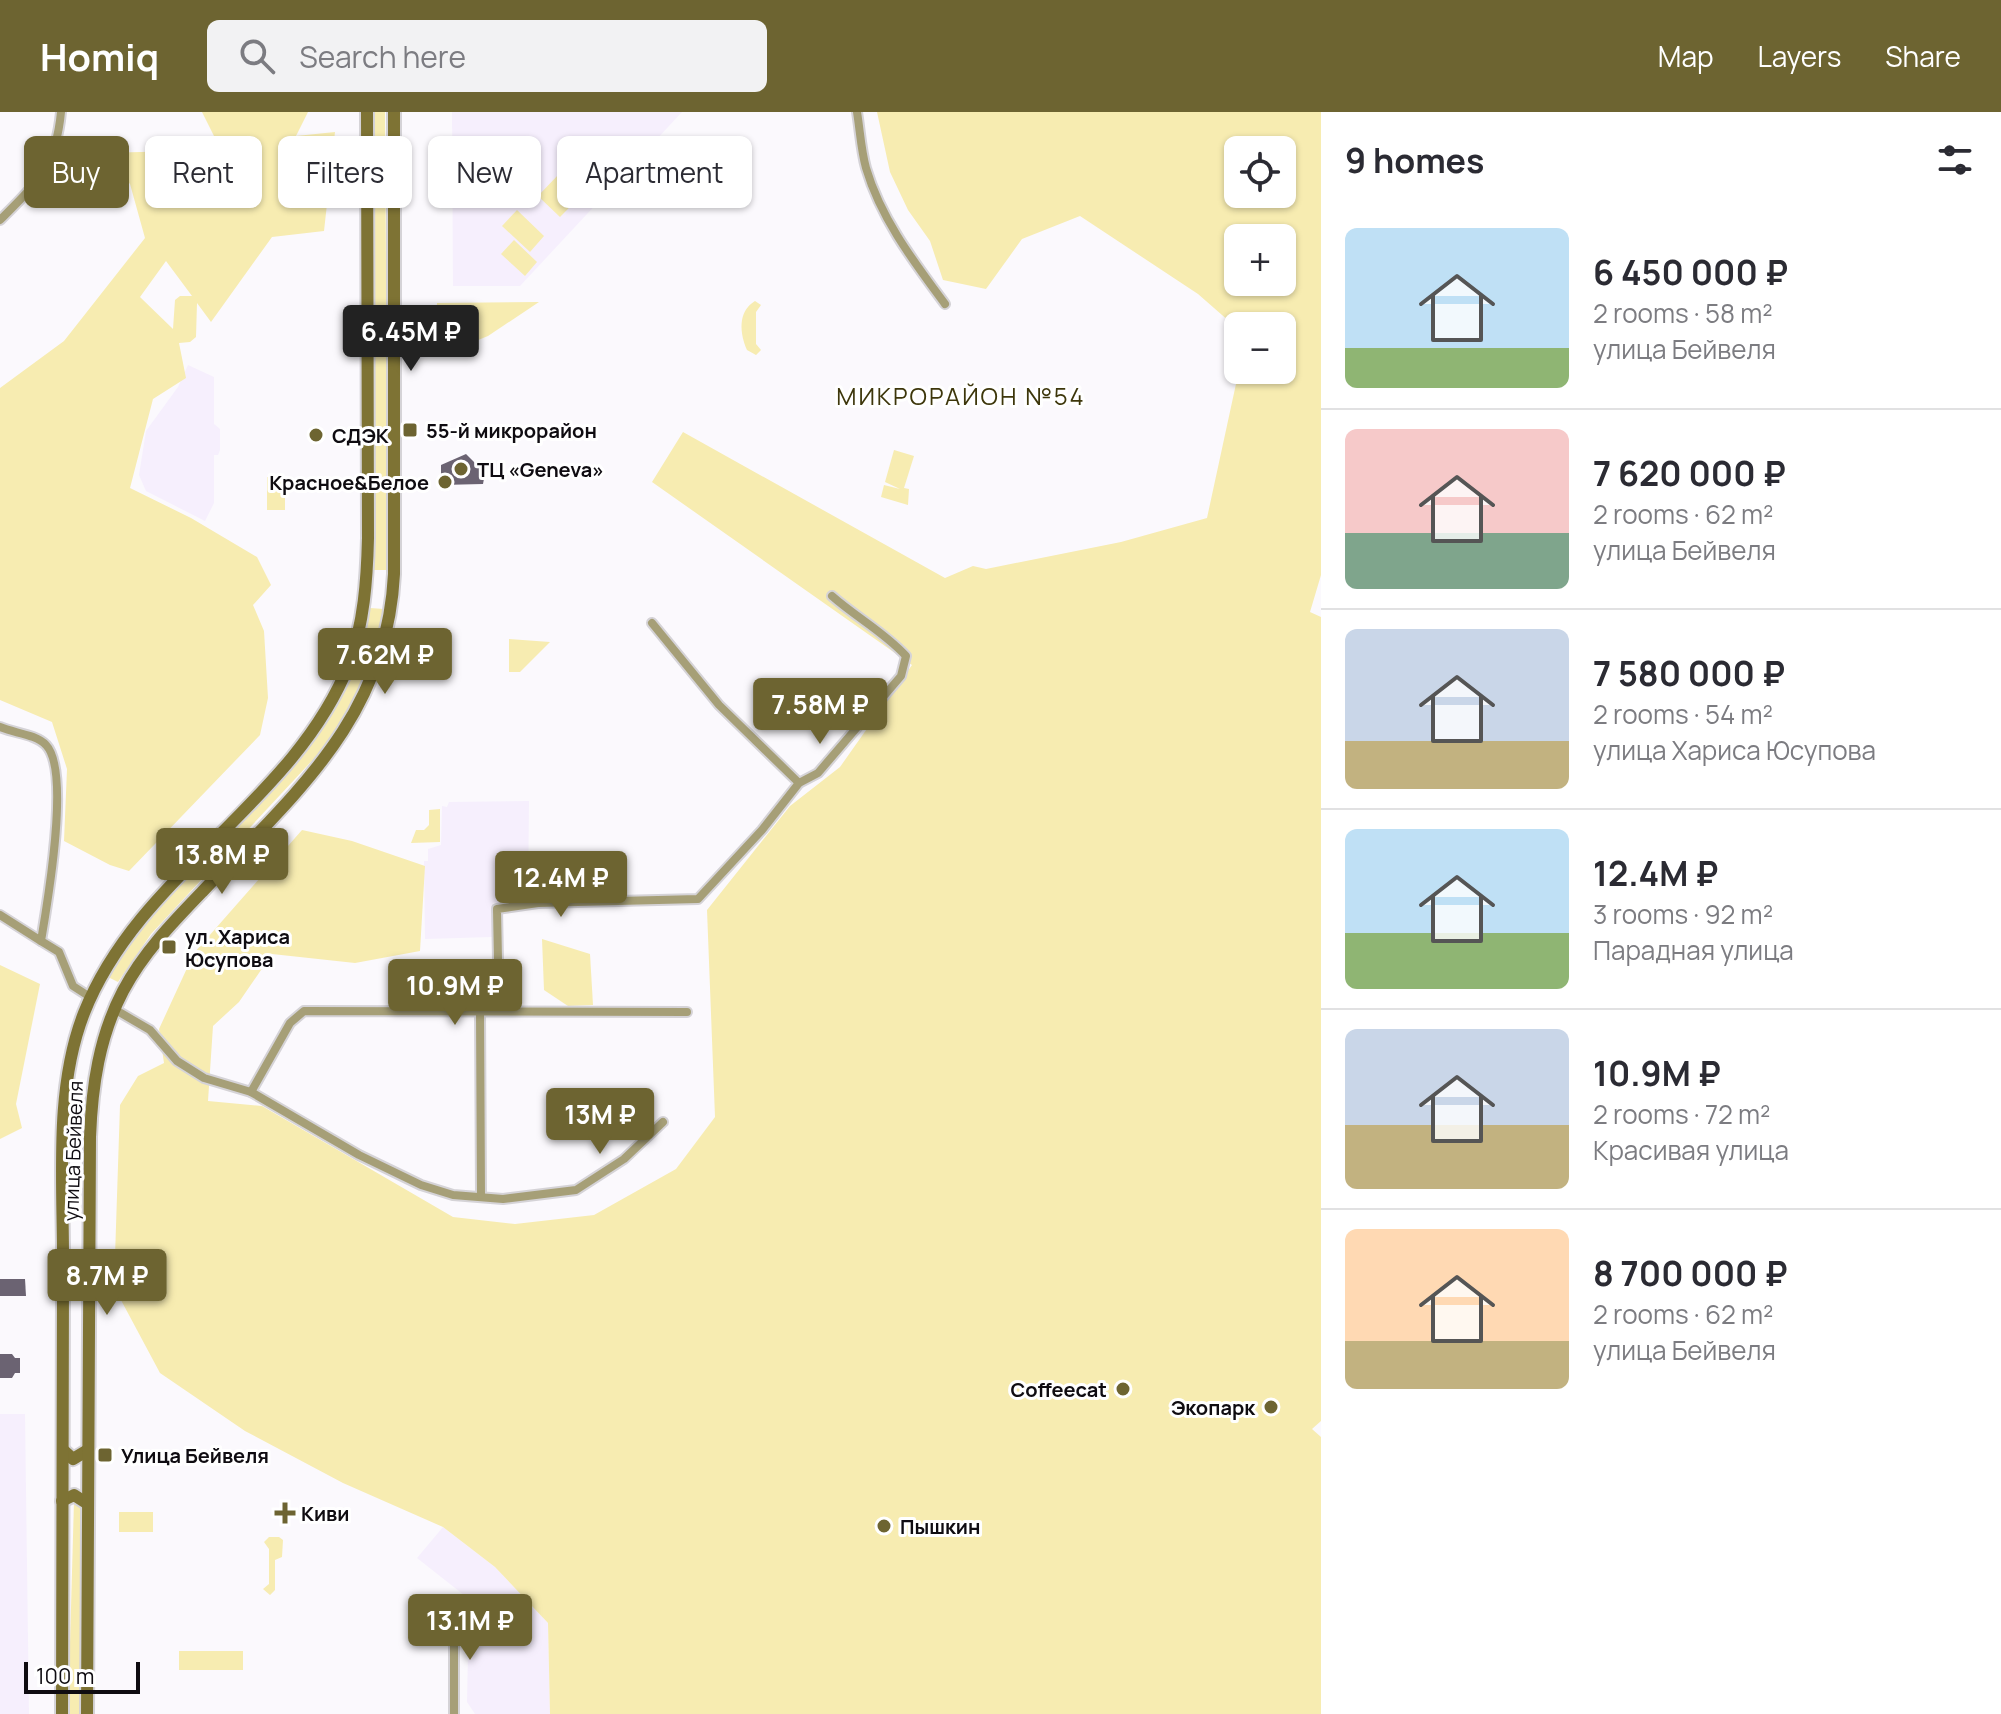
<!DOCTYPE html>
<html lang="en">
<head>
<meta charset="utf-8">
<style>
  :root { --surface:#fff; --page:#f2f2f3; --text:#2b2b33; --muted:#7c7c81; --line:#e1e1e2; --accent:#6d6431 }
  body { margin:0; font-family:Manrope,sans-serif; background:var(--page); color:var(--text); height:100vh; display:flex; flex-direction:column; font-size:30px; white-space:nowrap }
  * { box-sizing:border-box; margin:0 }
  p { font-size:26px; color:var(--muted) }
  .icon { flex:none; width:44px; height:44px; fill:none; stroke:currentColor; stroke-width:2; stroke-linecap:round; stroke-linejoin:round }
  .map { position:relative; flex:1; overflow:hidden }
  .panel { display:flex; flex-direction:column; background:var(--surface); width:680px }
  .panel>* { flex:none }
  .banner { position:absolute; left:24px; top:24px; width:760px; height:72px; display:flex; gap:16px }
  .tools { position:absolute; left:1224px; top:24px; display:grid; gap:16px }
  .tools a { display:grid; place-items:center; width:72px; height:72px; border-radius:12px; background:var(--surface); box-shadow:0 2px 6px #0004; font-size:40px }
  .scale { position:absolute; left:24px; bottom:20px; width:116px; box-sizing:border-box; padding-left:8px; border:4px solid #0f0c11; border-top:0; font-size:22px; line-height:28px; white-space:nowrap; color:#0f0c11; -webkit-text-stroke:6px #fff; paint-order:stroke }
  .price { position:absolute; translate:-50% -68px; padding:0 18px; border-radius:8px; background:var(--accent); color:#fff; font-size:26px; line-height:52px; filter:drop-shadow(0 2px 4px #0008) }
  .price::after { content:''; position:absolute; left:50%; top:48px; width:24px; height:18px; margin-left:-12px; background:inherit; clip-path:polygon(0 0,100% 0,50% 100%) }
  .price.on { background:#222; color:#fff }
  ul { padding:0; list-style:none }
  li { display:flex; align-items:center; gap:24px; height:200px; padding:0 24px }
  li+li { border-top:2px solid var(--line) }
  li span { display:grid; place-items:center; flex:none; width:224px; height:160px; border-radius:12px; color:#555 }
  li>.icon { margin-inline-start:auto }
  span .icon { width:96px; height:96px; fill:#fffc; stroke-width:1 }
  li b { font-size:34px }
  h2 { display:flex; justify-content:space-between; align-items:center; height:96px; padding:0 24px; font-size:34px }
  .chip { padding:0 28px; border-radius:12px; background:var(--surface); box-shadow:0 2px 6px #0004; font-size:28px; line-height:72px }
  .chip.on { background:var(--accent); color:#fff }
  header { display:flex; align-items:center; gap:48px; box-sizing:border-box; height:112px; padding:0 40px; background:var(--accent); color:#fff }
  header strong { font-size:38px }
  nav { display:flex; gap:44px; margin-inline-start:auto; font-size:28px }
  .search { width:560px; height:72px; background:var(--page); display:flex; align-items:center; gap:20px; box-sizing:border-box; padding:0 28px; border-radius:12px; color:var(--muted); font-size:30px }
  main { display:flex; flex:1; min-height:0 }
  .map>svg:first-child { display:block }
  .built { fill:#f6effd }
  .green { fill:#f7ecb1; fill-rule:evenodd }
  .building { fill:#6b6372 }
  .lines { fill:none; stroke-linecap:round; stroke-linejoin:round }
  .street-casing { stroke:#d5d3d7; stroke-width:12 }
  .secondary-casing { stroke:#d5d3d7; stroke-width:16 }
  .street { stroke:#a69f77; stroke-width:8 }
  .secondary { stroke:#7e7334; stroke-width:12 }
  .poi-dot { fill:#6d6431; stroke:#fff; stroke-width:3 }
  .labels { text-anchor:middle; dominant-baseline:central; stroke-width:6; stroke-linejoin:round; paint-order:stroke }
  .poi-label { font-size:20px; font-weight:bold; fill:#0f0c11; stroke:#fff; text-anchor:start }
  .street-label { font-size:20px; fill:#0f0c11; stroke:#fff }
  .quarter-label { font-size:24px; letter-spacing:2px; fill:#3d360b; stroke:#fff }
</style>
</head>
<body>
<header>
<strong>Homiq</strong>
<div class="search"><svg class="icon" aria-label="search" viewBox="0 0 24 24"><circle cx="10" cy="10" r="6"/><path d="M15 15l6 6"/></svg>Search here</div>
<nav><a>Map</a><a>Layers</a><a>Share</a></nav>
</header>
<main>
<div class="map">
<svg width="1321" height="1602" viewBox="0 0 1321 1602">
  <rect width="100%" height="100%" fill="#fbf9fd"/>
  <g class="built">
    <path d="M 452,0 L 682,0 L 520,174 L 453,174 Z"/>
    <path d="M 188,253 L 214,265 L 214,312 L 220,317 L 220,338 L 218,343 L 214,343 L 214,391 L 205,409 L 146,379 L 139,363 L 146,319 L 178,275 Z"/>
    <path d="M 529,689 L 528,791 L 493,791 L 492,825 L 425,827 L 424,749 L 428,749 L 428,737 L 441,733 L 442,694 L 447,695 L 449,690 Z"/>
    <path d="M 0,1302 L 25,1302 L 29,1602 L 0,1602 Z"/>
    <path d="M 443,1415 L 495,1455 L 548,1511 L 550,1602 L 475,1602 L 467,1590 L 469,1487 L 417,1446 Z"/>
  </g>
  <g class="green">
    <path d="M 202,0 L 308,0 L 296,24 L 335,20 L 324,119 L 272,125 L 211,210 L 197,191 L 196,225 L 190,230 L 179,231 L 186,266 L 153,287 L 130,376 L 191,406 L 257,445 L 271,473 L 253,493 L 264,519 L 268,586 L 260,623 L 129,759 L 110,753 L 64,729 L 67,657 L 52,610 L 0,588 L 0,276 L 64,229 L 145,126 L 130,72 L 101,41 L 221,38 ZM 166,149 L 192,184 L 180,184 L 175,188 L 173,217 L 140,185 Z"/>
    <path d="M 373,0 L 385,0 L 388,458 L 374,458 Z"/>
    <path d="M 877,0 L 1321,0 L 1321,463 L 1310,500 L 1321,505 L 1321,1309 L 1312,1317 L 1321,1325 L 1321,1602 L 550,1602 L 548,1511 L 495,1455 L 443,1415 L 343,1371 L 245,1319 L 160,1261 L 114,1175 L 120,993 L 138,964 L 164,951 L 159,917 L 194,841 L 302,718 L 352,729 L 425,754 L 420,839 L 355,851 L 272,842 L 239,890 L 213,914 L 208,989 L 262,994 L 453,1105 L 515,1112 L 594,1103 L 676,1057 L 715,1005 L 707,798 L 790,694 L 840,655 L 912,553 L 652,370 L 683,320 L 945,466 L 973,454 L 986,457 L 1121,430 L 1207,406 L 1239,258 L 1282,258 L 1282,214 L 1238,214 L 1238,217 L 1198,182 L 1080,104 L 1022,127 L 986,177 L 943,168 L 930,129 L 908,98 L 890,60 ZM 1238,38 L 1282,38 L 1282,82 L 1238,82 ZM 1238,126 L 1282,126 L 1282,170 L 1238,170 Z"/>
    <path d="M 594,25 L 655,25 L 627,56 Z"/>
    <path d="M 581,39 L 604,60 L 560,105 L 538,84 Z"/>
    <path d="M 517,98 L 544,124 L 530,140 L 502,114 Z"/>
    <path d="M 514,128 L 537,150 L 525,164 L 501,142 Z"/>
    <path d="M 755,189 L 761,193 L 756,200 L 756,232 L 761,238 L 756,243 L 747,238 C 740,222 737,200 755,189 Z"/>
    <path d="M 539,190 L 488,224 L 466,233 L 435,226 L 437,191 Z"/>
    <path d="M 894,338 L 914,344 L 904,376 L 909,377 L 908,393 L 881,385 L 884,373 L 900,377 L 885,370 Z"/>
    <path d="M 285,364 L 285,398 L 267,398 L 267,365 Z"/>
    <path d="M 370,496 L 384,497 C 371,551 354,595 321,639 L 151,822 L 118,870 L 108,865 C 147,800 202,748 254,693 C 284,662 314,631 336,594 C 353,563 363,530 370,496 Z"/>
    <path d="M 509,527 L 550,530 L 520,560 L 509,560 Z"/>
    <path d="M 440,697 L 440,730 L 411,731 L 416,718 L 424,718 L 429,713 L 429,698 Z"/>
    <path d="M 542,827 L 590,842 L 593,893 L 568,894 L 544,878 Z"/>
    <path d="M 0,853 L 40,872 L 16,992 L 22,1016 L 0,1027 Z"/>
    <path d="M 74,1389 L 81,1392 L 80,1602 L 68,1602 Z"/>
    <rect x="119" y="1400" width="34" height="20"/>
    <path d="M 269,1425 L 279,1425 L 283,1428 L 282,1445 L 275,1448 L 275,1478 L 270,1483 L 263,1477 L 269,1472 L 269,1437 L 264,1430 Z"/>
    <rect x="179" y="1539" width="64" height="19"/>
  </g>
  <g class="building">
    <path d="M 466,342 L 485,361 L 483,372 L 441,373 L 441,353 Z"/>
    <path d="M 0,1167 L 25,1167 L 26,1184 L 0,1184 Z"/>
    <path d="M 0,1242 L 12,1242 L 15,1246 L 20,1246 L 20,1261 L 15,1261 L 12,1266 L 0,1266 Z"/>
  </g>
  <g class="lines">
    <g class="street-casing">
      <g id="street">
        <path d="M 857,0 C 860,18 861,38 866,56 C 881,107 914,150 945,192"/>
        <path d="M 0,108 C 37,71 56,54 61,0"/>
        <path d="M 652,511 L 719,593 L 799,671"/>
        <path d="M 0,615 C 13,621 36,622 46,633 C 71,659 47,793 41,829 L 59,840 L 73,874 L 90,885"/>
        <path d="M 0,803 L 41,829"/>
        <path d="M 114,897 L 150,918 L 177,949 L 204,966 L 251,980 L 359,1043 L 421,1073 L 453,1083 L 503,1087 L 576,1078 L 624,1047 L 663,1010"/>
        <path d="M 480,899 L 481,1083"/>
        <path d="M 499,899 L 497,797 L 538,791 L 698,787 L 762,718 L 799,671 L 818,661 L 901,564 L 906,544 C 884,520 857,506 832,484"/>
        <path d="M 251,980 L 290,911 L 304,899 L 687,900"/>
        <path d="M 454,1602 L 454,1498"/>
      </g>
    </g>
    <g class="secondary-casing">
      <g id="secondary">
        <path d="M 63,1338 L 73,1347 L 88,1338"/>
        <path d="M 62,1389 L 74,1383 L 88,1392"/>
        <path d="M 62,1602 C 62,1455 63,1308 63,1161 C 64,1077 53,980 84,901 C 139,761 294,691 349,552 C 364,511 367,468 368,426 L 367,0"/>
        <path d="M 87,1602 L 90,1025 C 92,974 99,925 123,879 C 143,841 173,810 202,780 C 294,682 387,606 394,462 L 394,0"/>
      </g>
    </g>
    <use href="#street" class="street"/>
    <use href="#secondary" class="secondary"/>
  </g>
  <g class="poi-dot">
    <rect x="402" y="310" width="16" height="16" rx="4"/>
    <circle cx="316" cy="323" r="8"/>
    <circle cx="461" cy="357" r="8"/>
    <circle cx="445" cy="370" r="8"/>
    <rect x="161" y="827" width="16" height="16" rx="4"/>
    <circle cx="1123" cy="1277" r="8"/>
    <circle cx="1271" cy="1295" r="8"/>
    <rect x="97" y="1335" width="16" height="16" rx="4"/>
    <path d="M281 1389h8v8h8v8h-8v8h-8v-8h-8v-8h8z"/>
    <circle cx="884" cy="1414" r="8"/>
  </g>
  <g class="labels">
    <g class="poi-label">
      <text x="426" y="318">55-й микрорайон</text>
      <text x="332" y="323">СДЭК</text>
      <text x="477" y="357">ТЦ «Geneva»</text>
      <text x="429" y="370" text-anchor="end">Красное&amp;Белое</text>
      <text x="185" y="824">ул. Хариса<tspan x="185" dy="23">Юсупова</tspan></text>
      <text x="1107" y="1277" text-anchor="end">Coffeecat</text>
      <text x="1255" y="1295" text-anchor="end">Экопарк</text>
      <text x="121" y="1343">Улица Бейвеля</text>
      <text x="301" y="1401">Киви</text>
      <text x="900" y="1414">Пышкин</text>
    </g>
    <g class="street-label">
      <text transform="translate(73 1039) rotate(-88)">улица Бейвеля</text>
    </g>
    <g class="quarter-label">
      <text x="961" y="283">МИКРОРАЙОН №54</text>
    </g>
  </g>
</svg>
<div class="tools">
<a><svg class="icon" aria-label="locate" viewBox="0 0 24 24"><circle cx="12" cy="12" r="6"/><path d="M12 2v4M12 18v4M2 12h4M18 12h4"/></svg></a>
<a>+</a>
<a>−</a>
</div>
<div class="scale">100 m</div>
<b class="price on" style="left:411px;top:261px">6.45M ₽</b>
<b class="price" style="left:385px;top:584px">7.62M ₽</b>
<b class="price" style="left:820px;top:634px">7.58M ₽</b>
<b class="price" style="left:222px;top:784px">13.8M ₽</b>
<b class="price" style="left:561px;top:807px">12.4M ₽</b>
<b class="price" style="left:455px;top:915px">10.9M ₽</b>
<b class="price" style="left:600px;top:1044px">13M ₽</b>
<b class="price" style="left:107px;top:1205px">8.7M ₽</b>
<b class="price" style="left:470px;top:1550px">13.1M ₽</b>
<div class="banner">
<a class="chip on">Buy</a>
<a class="chip">Rent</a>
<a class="chip">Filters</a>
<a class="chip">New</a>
<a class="chip">Apartment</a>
</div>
</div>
<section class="panel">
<h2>9 homes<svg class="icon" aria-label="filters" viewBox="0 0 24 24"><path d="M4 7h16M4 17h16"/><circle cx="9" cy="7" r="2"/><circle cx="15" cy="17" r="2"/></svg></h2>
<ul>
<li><span style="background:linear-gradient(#bfe0f5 75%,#8fb573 0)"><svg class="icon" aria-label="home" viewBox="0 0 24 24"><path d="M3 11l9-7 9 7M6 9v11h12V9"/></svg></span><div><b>6 450 000 ₽</b><p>2 rooms · 58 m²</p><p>улица Бейвеля</p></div></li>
<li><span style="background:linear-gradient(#f6c9c9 65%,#7fa58c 0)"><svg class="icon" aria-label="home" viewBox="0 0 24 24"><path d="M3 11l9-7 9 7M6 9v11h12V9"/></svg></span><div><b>7 620 000 ₽</b><p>2 rooms · 62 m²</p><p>улица Бейвеля</p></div></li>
<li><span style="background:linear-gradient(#c9d6e8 70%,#c2b280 0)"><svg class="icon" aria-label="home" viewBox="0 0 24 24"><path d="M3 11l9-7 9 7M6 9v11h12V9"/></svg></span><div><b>7 580 000 ₽</b><p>2 rooms · 54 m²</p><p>улица Хариса Юсупова</p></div></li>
<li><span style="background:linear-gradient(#bfe0f5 65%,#8fb573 0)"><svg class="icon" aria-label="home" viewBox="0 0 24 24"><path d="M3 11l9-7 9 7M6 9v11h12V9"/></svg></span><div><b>12.4M ₽</b><p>3 rooms · 92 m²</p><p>Парадная улица</p></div></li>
<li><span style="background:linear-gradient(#c9d6e8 60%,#c2b280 0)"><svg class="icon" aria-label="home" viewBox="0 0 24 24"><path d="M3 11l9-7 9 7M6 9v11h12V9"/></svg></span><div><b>10.9M ₽</b><p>2 rooms · 72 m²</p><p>Красивая улица</p></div></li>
<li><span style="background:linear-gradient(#ffd9b3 70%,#c2b280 0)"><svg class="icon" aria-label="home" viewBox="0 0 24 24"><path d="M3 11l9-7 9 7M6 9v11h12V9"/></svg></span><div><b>8 700 000 ₽</b><p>2 rooms · 62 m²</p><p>улица Бейвеля</p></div></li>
</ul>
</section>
</main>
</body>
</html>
